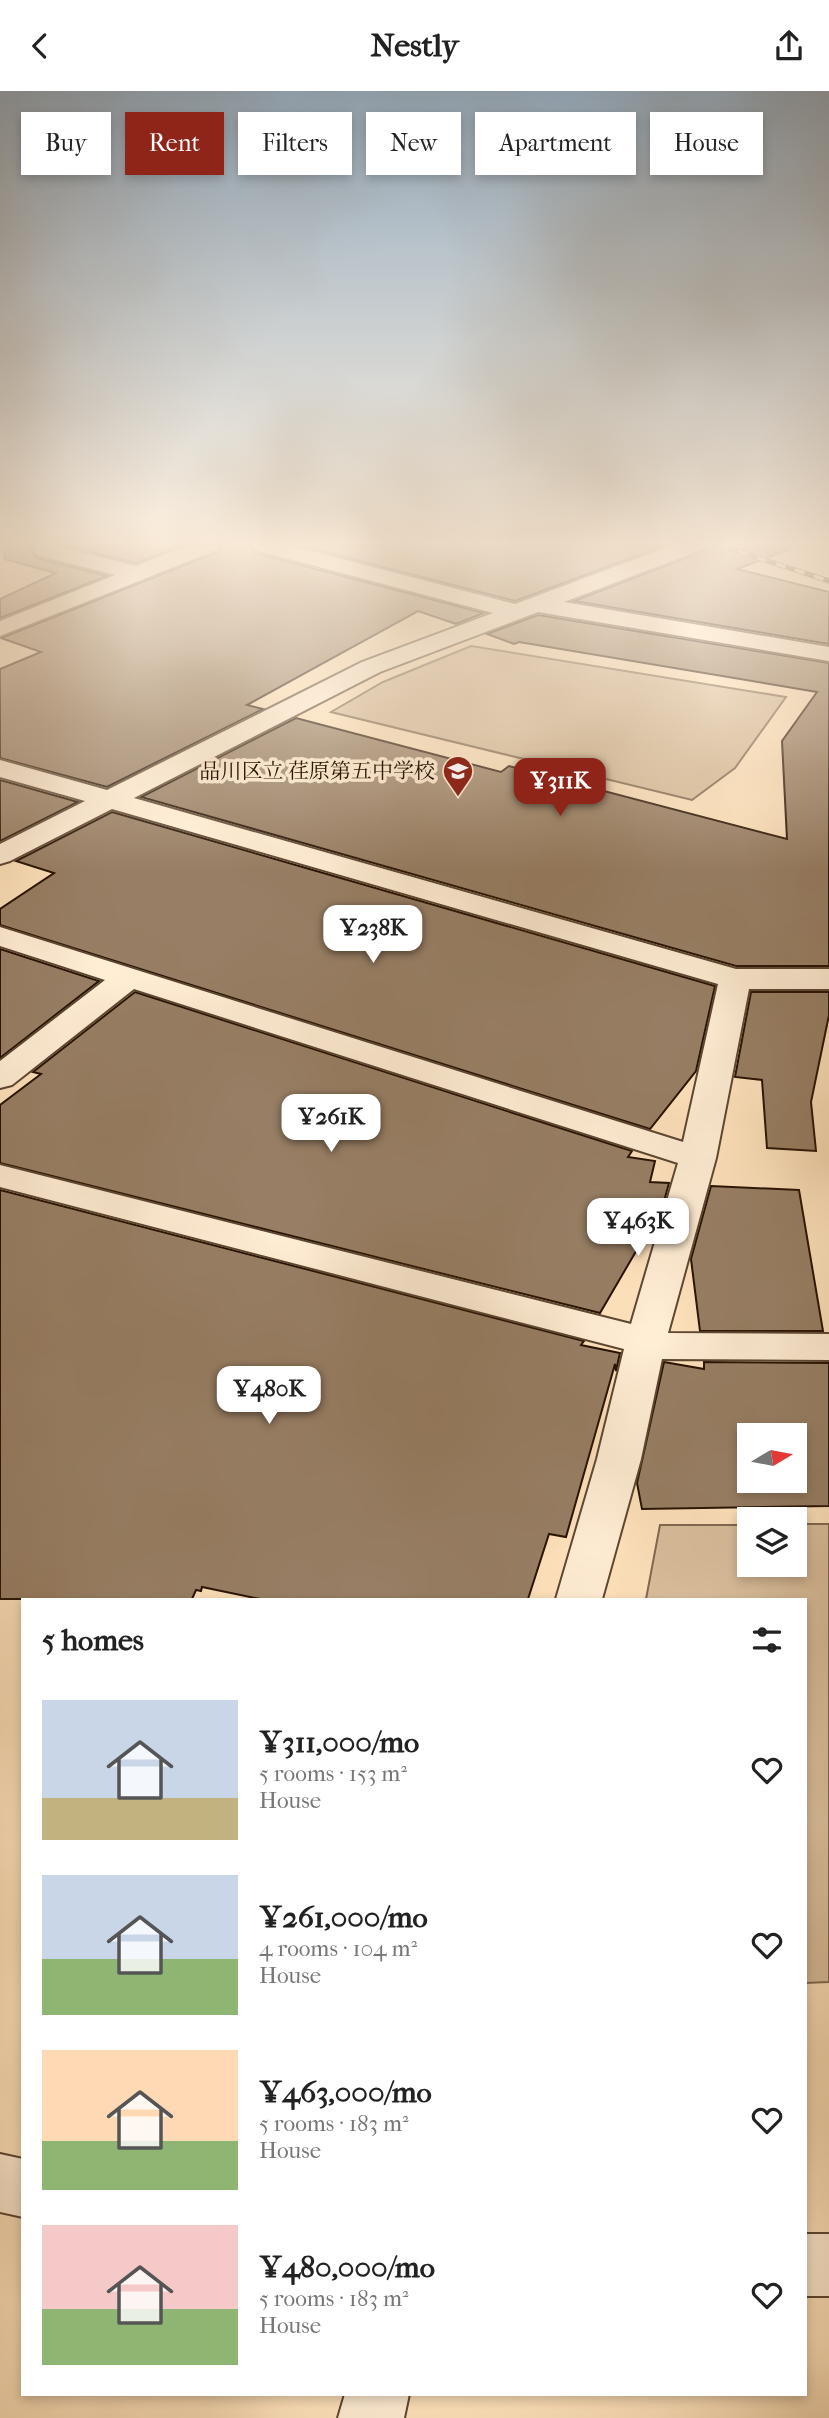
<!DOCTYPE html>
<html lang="en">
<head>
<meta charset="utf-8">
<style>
  :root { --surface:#fff; --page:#f2f2f2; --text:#222; --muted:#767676; --accent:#8f2418 }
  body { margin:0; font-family:"IM FELL French Canon","Noto Serif JP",serif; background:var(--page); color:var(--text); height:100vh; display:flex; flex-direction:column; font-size:26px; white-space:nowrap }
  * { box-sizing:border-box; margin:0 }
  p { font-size:23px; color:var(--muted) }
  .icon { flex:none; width:38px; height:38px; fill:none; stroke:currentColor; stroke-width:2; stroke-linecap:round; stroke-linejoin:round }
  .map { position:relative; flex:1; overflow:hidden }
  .side { position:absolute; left:21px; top:1507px; width:786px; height:798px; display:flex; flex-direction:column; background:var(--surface); border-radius:0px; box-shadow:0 4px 10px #0003 }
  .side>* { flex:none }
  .top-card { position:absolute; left:21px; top:21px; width:788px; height:63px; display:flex; gap:14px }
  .needle { width:46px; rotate:80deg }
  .fabs { position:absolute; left:737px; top:1332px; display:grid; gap:14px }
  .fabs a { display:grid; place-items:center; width:70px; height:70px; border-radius:0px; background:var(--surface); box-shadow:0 4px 10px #0003; font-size:35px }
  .price { position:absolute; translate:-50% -60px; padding:0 16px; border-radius:14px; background:#fff; color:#222; font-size:23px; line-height:46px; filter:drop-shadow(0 2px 4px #0008) }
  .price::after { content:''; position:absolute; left:50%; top:42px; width:21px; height:16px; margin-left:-10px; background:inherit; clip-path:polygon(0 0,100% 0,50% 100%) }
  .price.active { background:var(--accent); color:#fff }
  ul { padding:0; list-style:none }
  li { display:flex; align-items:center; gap:21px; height:175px; padding:0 21px }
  li span { display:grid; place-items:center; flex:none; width:196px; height:140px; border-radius:0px; color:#555 }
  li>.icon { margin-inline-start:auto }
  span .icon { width:84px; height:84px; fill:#fffc; stroke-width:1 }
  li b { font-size:30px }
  h2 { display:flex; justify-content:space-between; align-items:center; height:84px; padding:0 21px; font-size:30px }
  .pill { padding:0 24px; border-radius:0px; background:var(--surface); box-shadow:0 4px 10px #0003; font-size:24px; line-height:63px }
  .pill.active { background:var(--accent); color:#fff }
  header { display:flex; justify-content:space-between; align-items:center; height:91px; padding:0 21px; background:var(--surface); font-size:32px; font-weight:700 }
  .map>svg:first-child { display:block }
  .green { fill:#dabf9d; stroke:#806850; stroke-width:2 }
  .building { fill:#977e64; stroke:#261103; stroke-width:2; fill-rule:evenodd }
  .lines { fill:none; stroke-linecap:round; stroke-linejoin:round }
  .minor-casing { stroke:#5c4632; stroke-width:4 }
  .minor { fill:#ffedd4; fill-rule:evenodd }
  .rail-casing { stroke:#261103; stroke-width:5 }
  .rail { stroke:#ffedd4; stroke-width:3.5; stroke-dasharray:10; stroke-linecap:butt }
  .labels { text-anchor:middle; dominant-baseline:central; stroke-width:7; stroke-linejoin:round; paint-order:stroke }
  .far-poi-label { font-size:21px; fill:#261103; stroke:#ffedd4; text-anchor:end }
</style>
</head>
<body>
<header><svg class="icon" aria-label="back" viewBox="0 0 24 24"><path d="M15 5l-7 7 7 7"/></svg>Nestly<svg class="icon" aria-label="share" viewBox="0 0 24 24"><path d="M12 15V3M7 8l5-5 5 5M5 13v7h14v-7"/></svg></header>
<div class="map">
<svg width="829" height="2327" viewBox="0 0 829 2327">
  <rect width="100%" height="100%" fill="#ffe3bd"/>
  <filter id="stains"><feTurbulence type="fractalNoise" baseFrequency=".00286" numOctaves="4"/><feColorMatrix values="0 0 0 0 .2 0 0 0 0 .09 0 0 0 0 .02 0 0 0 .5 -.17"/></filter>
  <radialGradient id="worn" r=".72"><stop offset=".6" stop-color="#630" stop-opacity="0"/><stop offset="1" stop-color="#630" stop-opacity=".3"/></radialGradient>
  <g class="green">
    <path d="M 471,555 L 786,606 L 735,677 L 692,709 L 331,621 L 383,591 Z"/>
    <path d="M 795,1433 L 829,1433 L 829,1891 L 805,1892 L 805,1508 L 646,1508 L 660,1434 L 749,1434 L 749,1474 L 794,1474 Z"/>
  </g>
  <g class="building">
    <path d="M 6,454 L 34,454 L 32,460 L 36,467 L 107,485 L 0,527 L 0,508 L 56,482 L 4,468 Z"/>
    <path d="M 61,454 L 183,454 L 136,472 Z"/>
    <path d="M 223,454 L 249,454 L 254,462 L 484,522 L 456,533 L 418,520 L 247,614 L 263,618 L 107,696 L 0,667 L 0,578 L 41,561 L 1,547 L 218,461 Z"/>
    <path d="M 298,454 L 666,454 L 515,510 Z"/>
    <path d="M 707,454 L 789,454 L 790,458 L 737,478 L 829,501 L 829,553 L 574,510 L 702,461 Z"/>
    <path d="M 538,524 L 829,572 L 829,875 L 736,875 L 141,706 L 296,627 L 501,681 L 509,675 L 787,748 L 782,650 L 817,601 L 519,551 L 514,553 L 487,543 Z"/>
    <path d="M 0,689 L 78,711 L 0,750 Z"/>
    <path d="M 112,721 L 715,895 L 696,980 L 650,1038 L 0,834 L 0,818 L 54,782 L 16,770 Z"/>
    <path d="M 0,858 L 99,890 L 0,967 Z"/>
    <path d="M 135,901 L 632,1060 L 628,1066 L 655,1070 L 650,1091 L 669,1092 L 663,1114 L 600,1222 L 0,1072 L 0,1014 L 41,983 L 33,981 Z"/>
    <path d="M 751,901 L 829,901 L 829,924 L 811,1011 L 816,1060 L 767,1057 L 762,989 L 735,986 Z"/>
    <path d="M 711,1095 L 799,1099 L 823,1240 L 700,1240 L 691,1168 Z"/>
    <path d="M 0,1099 L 584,1250 L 581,1254 L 620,1262 L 616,1280 L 615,1273 L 566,1446 L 549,1443 L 528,1508 L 260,1508 L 202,1496 L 201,1500 L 196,1499 L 192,1508 L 0,1508 Z"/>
    <path d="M 664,1271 L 704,1278 L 704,1271 L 829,1272 L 829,1415 L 642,1418 L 637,1392 ZM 749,1344 L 794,1344 L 794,1390 L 749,1390 Z"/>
  </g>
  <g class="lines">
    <g class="minor-casing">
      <g id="minor">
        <path d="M 37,454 L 51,454 L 136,475 L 190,454 L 220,454 L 217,459 L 0,545 L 0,530 L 115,484 L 37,464 L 34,459 Z"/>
        <path d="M 252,454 L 288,454 L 515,513 L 673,454 L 704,454 L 701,459 L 564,511 L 829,556 L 829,570 L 538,521 L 380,581 L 134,707 L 736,878 L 829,878 L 829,898 L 749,898 L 716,1067 L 668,1242 L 829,1243 L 829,1269 L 662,1268 L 641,1368 L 602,1508 L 556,1508 L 597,1368 L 624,1258 L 0,1096 L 0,1074 L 631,1233 L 678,1072 L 134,898 L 12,994 L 0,997 L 0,970 L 105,889 L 0,855 L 0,836 L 683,1051 L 718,893 L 112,718 L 10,770 L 0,773 L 0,753 L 85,710 L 0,686 L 0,669 L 107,699 L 362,571 L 493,522 L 255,459 Z"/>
        <path d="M 0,2063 L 23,2068 L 23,2126 L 0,2121 Z"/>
        <rect x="805" y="2143" width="24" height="62"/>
        <path d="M 345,2303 L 409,2303 L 404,2327 L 338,2327 Z"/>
      </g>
    </g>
    <use href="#minor" class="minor"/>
    <g class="rail-casing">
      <path id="rail" d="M 719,454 L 829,490"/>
    </g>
    <use href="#rail" class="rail"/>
  </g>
  <linearGradient id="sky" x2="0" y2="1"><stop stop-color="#93aabe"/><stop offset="0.58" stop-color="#fff2e1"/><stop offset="1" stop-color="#fff2e1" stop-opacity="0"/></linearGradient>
  <rect width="829" height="780" fill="url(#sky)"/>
  <defs>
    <g id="school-pin" transform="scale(1.575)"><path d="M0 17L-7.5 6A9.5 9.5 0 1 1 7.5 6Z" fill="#8f2418" stroke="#ffedd4"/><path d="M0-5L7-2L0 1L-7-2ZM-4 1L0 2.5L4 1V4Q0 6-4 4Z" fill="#fff"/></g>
  </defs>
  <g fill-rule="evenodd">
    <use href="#school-pin" x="458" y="680"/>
  </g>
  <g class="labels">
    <g class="far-poi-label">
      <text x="435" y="680">品川区立 荏原第五中学校</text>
    </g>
  </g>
  <rect width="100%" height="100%" filter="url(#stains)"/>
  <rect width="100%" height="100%" fill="url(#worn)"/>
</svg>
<div class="fabs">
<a><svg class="needle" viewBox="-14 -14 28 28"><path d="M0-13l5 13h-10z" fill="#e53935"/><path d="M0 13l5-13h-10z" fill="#767676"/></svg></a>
<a><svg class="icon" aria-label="layers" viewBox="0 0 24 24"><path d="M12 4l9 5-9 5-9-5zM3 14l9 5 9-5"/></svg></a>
</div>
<b class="price active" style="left:560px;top:727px">¥311K</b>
<b class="price" style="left:373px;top:874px">¥238K</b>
<b class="price" style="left:331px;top:1063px">¥261K</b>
<b class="price" style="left:638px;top:1167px">¥463K</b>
<b class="price" style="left:269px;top:1335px">¥480K</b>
<div class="top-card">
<a class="pill">Buy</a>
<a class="pill active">Rent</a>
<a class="pill">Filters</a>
<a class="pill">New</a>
<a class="pill">Apartment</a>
<a class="pill">House</a>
</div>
<section class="side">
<h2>5 homes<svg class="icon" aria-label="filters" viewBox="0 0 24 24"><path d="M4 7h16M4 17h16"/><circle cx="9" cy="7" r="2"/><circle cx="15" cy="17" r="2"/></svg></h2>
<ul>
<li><span style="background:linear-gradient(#c9d6e8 70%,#c2b280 0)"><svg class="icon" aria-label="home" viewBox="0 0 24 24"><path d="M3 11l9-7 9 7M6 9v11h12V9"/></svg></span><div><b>¥311,000/mo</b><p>5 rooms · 153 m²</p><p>House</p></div><svg class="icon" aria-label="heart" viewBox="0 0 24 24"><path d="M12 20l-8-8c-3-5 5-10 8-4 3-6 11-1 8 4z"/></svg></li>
<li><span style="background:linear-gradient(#c9d6e8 60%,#8fb573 0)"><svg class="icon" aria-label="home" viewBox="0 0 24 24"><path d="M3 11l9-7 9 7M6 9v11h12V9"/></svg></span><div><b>¥261,000/mo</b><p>4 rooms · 104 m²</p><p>House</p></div><svg class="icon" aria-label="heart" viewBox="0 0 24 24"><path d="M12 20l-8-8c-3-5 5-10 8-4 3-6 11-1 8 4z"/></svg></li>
<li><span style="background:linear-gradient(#ffd9b3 65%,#8fb573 0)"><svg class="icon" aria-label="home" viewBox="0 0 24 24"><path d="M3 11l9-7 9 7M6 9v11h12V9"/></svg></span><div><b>¥463,000/mo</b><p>5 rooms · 183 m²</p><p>House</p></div><svg class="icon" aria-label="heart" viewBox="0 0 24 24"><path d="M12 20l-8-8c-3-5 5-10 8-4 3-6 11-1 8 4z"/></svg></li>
<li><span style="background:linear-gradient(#f6c9c9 60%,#8fb573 0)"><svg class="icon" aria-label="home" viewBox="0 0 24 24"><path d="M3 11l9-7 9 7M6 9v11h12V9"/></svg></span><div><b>¥480,000/mo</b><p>5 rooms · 183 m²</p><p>House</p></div><svg class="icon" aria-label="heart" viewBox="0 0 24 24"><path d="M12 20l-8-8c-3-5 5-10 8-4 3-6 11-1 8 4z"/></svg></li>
</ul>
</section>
</div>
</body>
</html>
